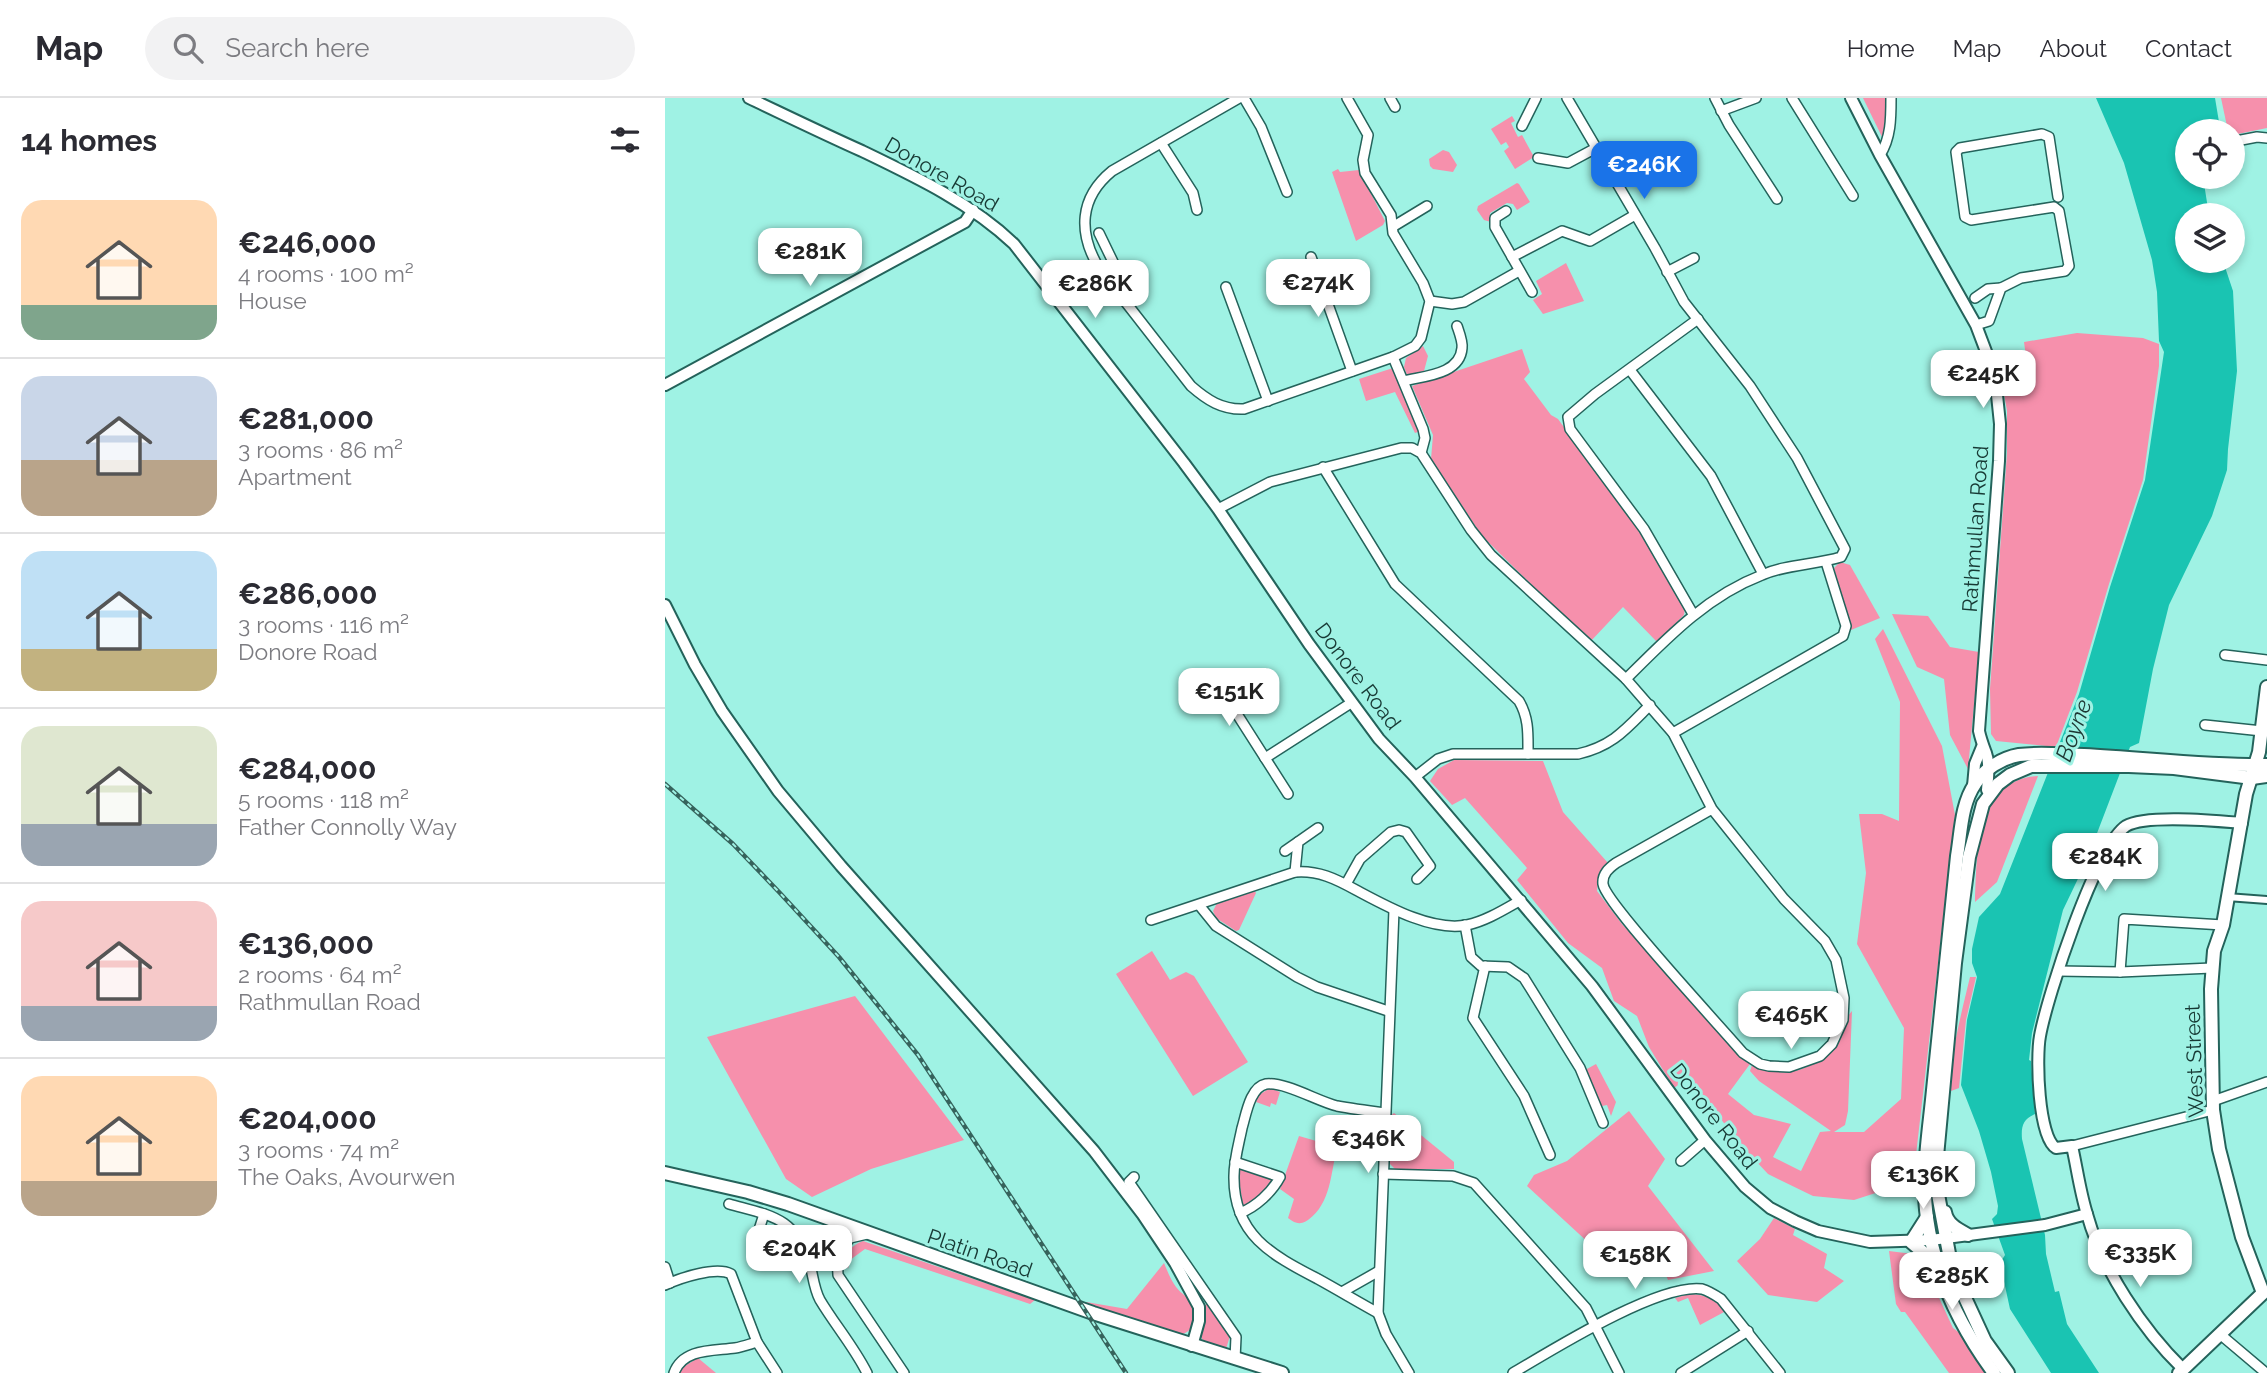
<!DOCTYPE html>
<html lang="en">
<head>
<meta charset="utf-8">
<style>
  :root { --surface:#fff; --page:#f2f2f3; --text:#2b2b33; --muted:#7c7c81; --line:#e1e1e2; --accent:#1a73e8 }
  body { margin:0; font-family:Raleway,sans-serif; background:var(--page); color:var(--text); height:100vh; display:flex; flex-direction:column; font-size:26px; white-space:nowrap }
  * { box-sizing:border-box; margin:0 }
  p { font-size:23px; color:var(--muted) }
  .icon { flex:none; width:38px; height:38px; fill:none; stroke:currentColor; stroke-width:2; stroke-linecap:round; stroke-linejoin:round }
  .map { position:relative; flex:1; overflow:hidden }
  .drawer { display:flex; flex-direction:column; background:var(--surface); width:665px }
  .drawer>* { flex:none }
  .controls { position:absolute; left:1510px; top:21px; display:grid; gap:14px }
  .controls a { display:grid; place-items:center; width:70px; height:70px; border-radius:50%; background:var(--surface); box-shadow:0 4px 10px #0003; font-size:35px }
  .price { position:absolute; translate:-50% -60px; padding:0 16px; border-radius:14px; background:#fff; color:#222; font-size:23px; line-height:46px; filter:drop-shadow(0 2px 4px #0008) }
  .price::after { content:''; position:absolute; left:50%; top:42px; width:21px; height:16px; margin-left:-10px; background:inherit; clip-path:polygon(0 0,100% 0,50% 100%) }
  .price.current { background:var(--accent); color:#fff }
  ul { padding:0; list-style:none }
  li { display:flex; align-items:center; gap:21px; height:175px; padding:0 21px }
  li+li { border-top:2px solid var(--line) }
  li span { display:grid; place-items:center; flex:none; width:196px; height:140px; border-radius:21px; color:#555 }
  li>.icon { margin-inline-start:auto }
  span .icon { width:84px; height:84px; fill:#fffc; stroke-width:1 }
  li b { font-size:30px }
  h2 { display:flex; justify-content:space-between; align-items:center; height:84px; padding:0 21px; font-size:30px }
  header { display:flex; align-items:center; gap:42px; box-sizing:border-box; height:98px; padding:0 35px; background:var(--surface); border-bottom:2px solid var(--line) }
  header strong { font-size:33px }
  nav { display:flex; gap:38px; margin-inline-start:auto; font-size:24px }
  .search { width:490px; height:63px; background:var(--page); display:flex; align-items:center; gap:18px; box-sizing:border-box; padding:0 24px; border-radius:38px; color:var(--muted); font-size:26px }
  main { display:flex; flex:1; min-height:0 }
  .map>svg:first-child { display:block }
  .green { fill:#f690ac }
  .water { fill:#1ac4b2 }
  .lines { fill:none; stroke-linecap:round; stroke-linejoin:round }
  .pedestrian-casing { stroke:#24635b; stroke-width:10 }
  .minor-casing { stroke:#24635b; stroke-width:12 }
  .tertiary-casing { stroke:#24635b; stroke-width:14 }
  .secondary-casing { stroke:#24635b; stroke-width:16 }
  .pedestrian { stroke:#fff; stroke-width:6 }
  .minor { stroke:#fff; stroke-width:9 }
  .tertiary { stroke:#fff; stroke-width:10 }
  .secondary { stroke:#fff; stroke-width:12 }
  .rail-casing { stroke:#36635c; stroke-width:4.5 }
  .rail { stroke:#9ff2e4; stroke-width:2; stroke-dasharray:5; stroke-linecap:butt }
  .labels { text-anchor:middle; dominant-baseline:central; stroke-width:6; stroke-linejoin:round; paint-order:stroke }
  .street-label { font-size:21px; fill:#173934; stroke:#9ff2e4 }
  .water-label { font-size:23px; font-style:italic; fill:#1d3632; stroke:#9ff2e4 }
</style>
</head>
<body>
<header>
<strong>Map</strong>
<div class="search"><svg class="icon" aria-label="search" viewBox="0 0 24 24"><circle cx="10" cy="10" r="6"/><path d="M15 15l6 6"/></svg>Search here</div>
<nav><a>Home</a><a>Map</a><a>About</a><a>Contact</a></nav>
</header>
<main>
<section class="drawer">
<h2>14 homes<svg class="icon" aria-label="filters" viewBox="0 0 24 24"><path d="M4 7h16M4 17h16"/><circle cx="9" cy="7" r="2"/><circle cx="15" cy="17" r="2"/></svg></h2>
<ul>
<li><span style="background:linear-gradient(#ffd9b3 75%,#7fa58c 0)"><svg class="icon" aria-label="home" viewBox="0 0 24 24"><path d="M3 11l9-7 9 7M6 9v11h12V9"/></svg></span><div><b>€246,000</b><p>4 rooms · 100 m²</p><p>House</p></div></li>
<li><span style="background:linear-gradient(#c9d6e8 60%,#b9a48a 0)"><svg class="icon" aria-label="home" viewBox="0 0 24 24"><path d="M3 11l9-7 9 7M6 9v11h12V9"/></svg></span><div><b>€281,000</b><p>3 rooms · 86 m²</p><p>Apartment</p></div></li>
<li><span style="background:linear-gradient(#bfe0f5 70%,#c2b280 0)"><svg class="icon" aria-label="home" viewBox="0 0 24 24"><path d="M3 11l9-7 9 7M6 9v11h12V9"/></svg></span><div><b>€286,000</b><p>3 rooms · 116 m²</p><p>Donore Road</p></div></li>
<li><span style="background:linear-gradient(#dfe7d0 70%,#9aa5b1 0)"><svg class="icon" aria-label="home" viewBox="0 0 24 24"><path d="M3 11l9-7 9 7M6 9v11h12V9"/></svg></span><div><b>€284,000</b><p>5 rooms · 118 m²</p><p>Father Connolly Way</p></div></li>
<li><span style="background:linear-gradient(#f6c9c9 75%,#9aa5b1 0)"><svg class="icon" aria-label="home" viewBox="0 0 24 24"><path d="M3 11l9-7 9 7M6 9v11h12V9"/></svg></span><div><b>€136,000</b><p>2 rooms · 64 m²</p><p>Rathmullan Road</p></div></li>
<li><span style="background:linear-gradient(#ffd9b3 75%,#b9a48a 0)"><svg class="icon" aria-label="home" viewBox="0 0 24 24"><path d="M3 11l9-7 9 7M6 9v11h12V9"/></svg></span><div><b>€204,000</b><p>3 rooms · 74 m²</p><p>The Oaks, Avourwen</p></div></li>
</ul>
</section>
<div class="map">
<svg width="1602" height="1275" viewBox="0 0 1602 1275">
  <rect width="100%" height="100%" fill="#9ff2e4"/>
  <g class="green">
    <path d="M 1198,0 L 1224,0 L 1219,43 Z"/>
    <path d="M 1556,0 L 1602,0 L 1602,30 L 1568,37 L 1568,33 L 1563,33 Z"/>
    <path d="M 847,18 L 850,23 L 846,25 L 853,39 L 857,37 L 869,59 L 850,71 L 839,53 L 844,49 L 841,44 L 836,47 L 826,31 Z"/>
    <path d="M 778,52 L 784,54 L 792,67 L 788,74 L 768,71 L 765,68 L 764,61 Z"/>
    <path d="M 673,71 L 675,74 L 694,72 L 720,123 L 718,127 L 691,143 L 667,74 Z"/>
    <path d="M 852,85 L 854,86 L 865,104 L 852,112 L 848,106 L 842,105 L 825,115 L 826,124 L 819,122 L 812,112 L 813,108 Z"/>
    <path d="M 901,165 L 919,203 L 878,216 L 868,202 L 877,196 L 871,183 Z"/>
    <path d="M 1412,235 L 1478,240 L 1494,246 L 1494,268 L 1478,382 L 1444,486 L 1412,594 L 1391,649 L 1331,643 L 1326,636 L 1325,591 L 1342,355 L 1342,313 L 1336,279 L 1363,274 L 1359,244 Z"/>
    <path d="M 758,248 L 763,258 L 759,273 L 742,277 L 739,269 L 741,260 Z"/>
    <path d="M 857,251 L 865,274 L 859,281 L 886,317 L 893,321 L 968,423 L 1020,511 L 1019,517 L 992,544 L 958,509 L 925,544 L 817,438 L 766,361 L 768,337 L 747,288 Z"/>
    <path d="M 728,270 L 755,333 L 750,335 L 730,294 L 701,303 L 694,281 Z"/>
    <path d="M 1175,464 L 1185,467 L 1215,520 L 1186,532 L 1169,470 Z"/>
    <path d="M 1227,516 L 1263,518 L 1285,549 L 1314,554 L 1303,671 L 1285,637 L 1279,581 L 1252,569 Z"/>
    <path d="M 1218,531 L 1277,648 L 1290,717 L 1251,1057 L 1251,1090 L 1226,1090 L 1189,1102 L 1148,1098 L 1113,1081 L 1103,1076 L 1074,1045 L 1024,979 L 1009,990 L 984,949 L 972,918 L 949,903 L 937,870 L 903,845 L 852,782 L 862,770 L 800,700 L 787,707 L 765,683 L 773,671 L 789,662 L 878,663 L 898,714 L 943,765 L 933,781 L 932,793 L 957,826 L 1085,966 L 1063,996 L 1089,1017 L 1126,1026 L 1108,1059 L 1136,1073 L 1155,1034 L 1166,1033 L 1094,983 L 1085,973 L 1087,967 C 1095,969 1104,973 1113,974 C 1136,977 1167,959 1176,938 C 1180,929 1180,920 1187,913 L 1183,1013 L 1180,1027 L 1169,1034 L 1199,1034 L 1236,1001 L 1239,930 L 1192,846 L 1201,775 L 1194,716 L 1217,716 L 1234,723 L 1235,604 L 1210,541 Z"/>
    <path d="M 1373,678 L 1332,784 L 1310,804 C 1312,757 1310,682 1373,678 Z"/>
    <path d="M 589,792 L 591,795 L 574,832 L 571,833 L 551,820 L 548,813 L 552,805 Z"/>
    <path d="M 487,853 L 505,882 L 521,874 L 529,878 L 583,964 L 528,998 L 451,876 Z"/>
    <path d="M 1305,879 L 1311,879 L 1301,922 L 1294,990 L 1286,993 C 1280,978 1300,900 1305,879 Z"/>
    <path d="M 190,898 L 299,1042 L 206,1071 L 147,1099 L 121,1081 L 42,939 Z"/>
    <path d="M 931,966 L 951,1004 L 946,1018 L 942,1007 L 937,1008 L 933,1005 L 920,972 Z"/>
    <path d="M 605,990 L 615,994 L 611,1007 L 606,1005 L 605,1009 L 591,1004 L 594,997 Z"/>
    <path d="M 964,1013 L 1000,1061 L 983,1088 L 1049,1173 L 1003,1182 L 983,1133 L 937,1149 L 934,1146 L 926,1147 L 862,1088 L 869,1077 L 902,1063 Z"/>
    <path d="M 729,1015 L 789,1064 L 789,1071 L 730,1071 L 725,1066 L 725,1018 Z"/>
    <path d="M 634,1038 L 672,1049 C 666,1074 666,1106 643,1122 C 635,1127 631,1126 623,1120 L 629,1101 L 615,1091 Z"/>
    <path d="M 575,1068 L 611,1082 L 583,1110 L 578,1109 L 575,1088 Z"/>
    <path d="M 1109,1120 L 1130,1131 L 1128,1137 L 1162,1156 L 1159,1170 L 1179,1183 L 1152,1204 L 1103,1197 L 1072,1163 L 1095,1141 Z"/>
    <path d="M 198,1143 L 370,1202 L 365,1206 L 200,1151 L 185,1162 L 183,1171 C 179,1157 184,1148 198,1143 Z"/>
    <path d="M 1224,1153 L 1248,1156 L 1257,1163 L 1288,1230 L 1300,1239 L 1322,1275 L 1284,1275 L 1240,1214 L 1236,1214 L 1231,1206 Z"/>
    <path d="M 499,1165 C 502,1172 505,1180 509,1186 C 519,1202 532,1198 528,1223 C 526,1232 523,1235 514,1237 L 424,1209 L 421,1204 L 462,1211 Z"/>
    <path d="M 1024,1196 C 1040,1196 1050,1201 1061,1213 L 1035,1227 L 1023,1200 L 1013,1204 L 1010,1200 Z"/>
    <path d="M 543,1205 L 565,1238 L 561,1251 L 539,1244 L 536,1239 L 540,1223 L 539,1208 Z"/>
    <path d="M 33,1260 L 51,1275 L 13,1275 L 13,1272 Z"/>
  </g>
  <path class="water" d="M 1431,0 L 1550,0 L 1554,24 L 1552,33 L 1522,33 L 1522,79 L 1538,79 L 1544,117 L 1522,117 L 1522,163 L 1558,163 L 1568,193 L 1572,273 L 1563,351 L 1562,372 L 1547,418 L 1504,507 L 1488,571 L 1474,645 L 1465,649 L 1421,764 L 1398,812 L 1367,935 L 1364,962 L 1366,963 L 1370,1016 C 1358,1021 1356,1028 1357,1041 L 1380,1137 L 1381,1156 L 1390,1194 L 1394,1193 L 1402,1226 L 1434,1275 L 1386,1275 L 1345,1211 L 1335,1165 L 1340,1157 L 1327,1121 L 1332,1116 L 1333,1108 L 1326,1074 L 1314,1033 L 1296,987 L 1302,922 L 1312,879 L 1307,865 L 1307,851 L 1314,819 L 1335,796 L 1414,596 L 1445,489 L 1480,382 L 1499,254 L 1494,243 L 1492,194 L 1487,162 L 1459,65 Z"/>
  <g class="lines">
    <g class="pedestrian-casing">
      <path id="pedestrian" d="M 1562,799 L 1602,802"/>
    </g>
    <g class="minor-casing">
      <g id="minor">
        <path d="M 574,0 L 447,73 C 414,100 413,135 434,170 L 526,288 C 542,302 557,312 579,311 L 728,259 L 750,248 L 756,240 L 765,203 L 758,185 L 728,135 L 726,117 L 700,75 L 698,62 L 703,37 L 682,0"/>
        <path d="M 579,0 L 596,29 L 622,94"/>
        <path d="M 725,0 L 730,9"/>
        <path d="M 902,0 L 990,150 L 1019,204 L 1085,288 L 1132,360 L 1180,451 L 1176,459 C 1150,467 1122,466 1097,477 C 1042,498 1002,540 961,581"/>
        <path d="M 1050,0 L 1064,27 L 1112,101"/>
        <path d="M 1127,0 L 1188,98"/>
        <path d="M 1056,13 L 1091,0"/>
        <path d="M 857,28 L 871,0"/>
        <path d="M 496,45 L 528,95 L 532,112"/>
        <path d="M 1568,51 L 1571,43 L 1592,39 L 1602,40"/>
        <path d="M 1215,57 C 1226,40 1226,20 1226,0"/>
        <path d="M 873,60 L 903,65 L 931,50"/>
        <path d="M 841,113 L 830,120 L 830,129 L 867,194"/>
        <path d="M 729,128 L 762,108"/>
        <path d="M 434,135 L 450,168 L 439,177"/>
        <path d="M 646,159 L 687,273"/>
        <path d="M 847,159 L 897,133 L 925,143 L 970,117"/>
        <path d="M 1002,174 L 1029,160"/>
        <path d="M 561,189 L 603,303"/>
        <path d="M 1310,200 L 1323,191 L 1336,190"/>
        <path d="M 765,203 L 787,206 L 799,204 L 854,173"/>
        <path d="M 1311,227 L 1324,223 L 1336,190 L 1356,180 L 1400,173 L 1404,168 L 1394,113 L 1389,109 L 1306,122 L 1300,119 L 1291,54 L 1295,50 L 1377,36 L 1384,39 L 1393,99"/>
        <path d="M 728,259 L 758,331 L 760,340 L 756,355"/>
        <path d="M 965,272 L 1046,378 L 1098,476"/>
        <path d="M 739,283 C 758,278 795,277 797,250 C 798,244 794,234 792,228"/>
        <path d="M 658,369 L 730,486 L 854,603 C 864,620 863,636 863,656"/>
        <path d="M 553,411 L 605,384 L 736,350 L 747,350 L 756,355 L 806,432 L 826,457 L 961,581 L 1008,635 L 1047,711 L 1119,801 L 1160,843 L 1171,862 L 1179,900 L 1178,922 L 1167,946 L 1155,958 L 1124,969 L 1104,968 L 1095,966 L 1078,955 C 1058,931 940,805 938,786 C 937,776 944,770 951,765 L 1047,711"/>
        <path d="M 1028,516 L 979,431 L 905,331 L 903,319 L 930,296 L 1033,221"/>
        <path d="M 1560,557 L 1602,562"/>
        <path d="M 600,576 L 570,596 L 568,604 L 572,616 L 623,696"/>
        <path d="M 1540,627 L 1597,633"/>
        <path d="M 1008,635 L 1178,538 L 1181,528 L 1161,464"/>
        <path d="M 600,660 L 686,605"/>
        <path d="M 750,679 L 773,661 L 788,656 L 913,656 C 948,648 961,631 985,607"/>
        <path d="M 620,753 L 633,744"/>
        <path d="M 630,774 L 633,744 L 653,730"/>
        <path d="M 681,786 L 695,761 L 726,734 L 734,732 L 741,734 L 765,768 L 752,781"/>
        <path d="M 534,807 L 551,828 L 632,879 L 652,889 L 723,913"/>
        <path d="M 729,812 L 713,1215 L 721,1236 L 744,1275"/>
        <path d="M 486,822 L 630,774 C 653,772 671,781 691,792 C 721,808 767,834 802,827 C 821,823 840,811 856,802"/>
        <path d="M 800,827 L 806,859 L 816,868 L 843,869 L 859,880 L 915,970 L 938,1025"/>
        <path d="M 820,868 L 808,920 L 859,998 L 885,1057"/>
        <path d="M 1393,873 L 1455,874 L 1547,870"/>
        <path d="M 1455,874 L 1459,821 L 1558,827"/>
        <path d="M 1548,1003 L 1602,984"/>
        <path d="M 1407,1048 L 1548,1012"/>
        <path d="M 1016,1063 L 1040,1042"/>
        <path d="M 570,1064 L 615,1079 C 607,1094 591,1109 575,1115"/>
        <path d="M 718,1076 L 788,1078 L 809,1085 L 921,1210 L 954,1275"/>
        <path d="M 469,1079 L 464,1084 L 571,1239 L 570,1261"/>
        <path d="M 64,1106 C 107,1118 130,1119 145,1166 C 148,1178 149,1191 155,1202 C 170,1227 189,1249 202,1275"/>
        <path d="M 177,1125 L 172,1158 L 173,1177 L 239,1275"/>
        <path d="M 92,1138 L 99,1116"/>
        <path d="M 174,1153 L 185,1140 L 202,1136"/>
        <path d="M 0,1169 L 5,1185"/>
        <path d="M 0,1187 C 15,1180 51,1168 66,1176 L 92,1244 L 112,1275"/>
        <path d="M 677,1194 L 714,1173"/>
        <path d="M 713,1215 C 693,1204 673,1192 653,1181 C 607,1157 568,1137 569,1078 C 569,1062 574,1045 577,1030 C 581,1017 585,989 601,986 C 621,984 652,1003 672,1008 C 688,1011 704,1013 720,1015"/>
        <path d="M 1556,1237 L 1601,1275"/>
        <path d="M 9,1275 C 18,1250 49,1253 70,1250 C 77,1249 85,1246 92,1244"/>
        <path d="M 848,1275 C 887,1252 994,1185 1037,1191 C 1044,1193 1050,1197 1056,1201 L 1115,1275"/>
        <path d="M 1016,1275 L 1083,1233"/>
      </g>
    </g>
    <g class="tertiary-casing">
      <g id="tertiary">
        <path d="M 84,0 C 122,18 159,36 197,53 C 251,79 306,105 349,146 L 519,365 L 553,411 L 644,546 L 714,641 L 750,679 L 927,888 L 1040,1042 L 1080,1089 L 1105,1110 L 1130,1123 L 1153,1133 L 1205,1144 L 1266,1142 L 1380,1127 L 1422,1116"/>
        <path d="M 1186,0 L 1215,57 L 1311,227 L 1328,272 L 1332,297 L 1335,326 L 1334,363 L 1314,633 C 1316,642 1318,647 1321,655 C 1325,666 1323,680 1322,692 L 1325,696"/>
        <path d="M 0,287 L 300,124 L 308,112"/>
        <path d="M 0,507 L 30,567 L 57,613 L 113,693 L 176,768 L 429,1053 L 478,1117 L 510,1165 L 534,1209 L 534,1223 L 527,1248"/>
        <path d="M 1308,688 L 1310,666 L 1317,649"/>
        <path d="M 1518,1271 C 1478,1232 1437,1171 1422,1116 C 1415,1094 1412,1070 1407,1048 L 1391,1050 C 1373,1039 1371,959 1375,938 C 1382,899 1431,748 1461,728 C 1481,716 1553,723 1577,725"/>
      </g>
    </g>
    <g class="secondary-casing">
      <g id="secondary">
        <path d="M 0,1075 L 83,1094 L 123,1106 L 428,1215 L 617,1275"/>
        <path d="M 1280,1114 C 1282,1126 1292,1131 1303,1137"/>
        <path d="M 1262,1119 L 1246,1144 L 1260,1156 L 1270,1169"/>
        <path d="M 1329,1275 C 1295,1229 1270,1177 1262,1120 C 1256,1078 1264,1034 1268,992 C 1276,914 1284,836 1292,758 C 1296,735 1296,706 1310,686 C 1319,671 1337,660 1354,657 C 1375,654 1398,657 1419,657 C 1480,660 1541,668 1602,667"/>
        <path d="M 1343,1275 L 1320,1243 L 1296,1191 L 1285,1161 L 1270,1080 L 1290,865 L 1304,759 L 1318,706 L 1333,686 L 1345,677 L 1366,668 L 1464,668 L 1509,670 L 1587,680 L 1602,678"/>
        <path d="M 1514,1275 L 1598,1195 L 1577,1139 L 1554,1051 L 1548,1012 L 1546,891 L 1549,853 L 1558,827 L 1581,696 L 1594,654 L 1602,589"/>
      </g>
    </g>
    <use href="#pedestrian" class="pedestrian"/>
    <use href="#minor" class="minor"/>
    <use href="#tertiary" class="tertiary"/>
    <use href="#secondary" class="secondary"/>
    <g class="rail-casing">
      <path id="rail" d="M 0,686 L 68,746 L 114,794 L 174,859 L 253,957 L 461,1275"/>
    </g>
    <use href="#rail" class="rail"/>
  </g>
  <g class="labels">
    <g class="street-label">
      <text transform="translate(277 76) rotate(30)">Donore Road</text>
      <text transform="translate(1310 431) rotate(-86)">Rathmullan Road</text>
      <text transform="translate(693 578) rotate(53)">Donore Road</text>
      <text transform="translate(1529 963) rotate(-92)">West Street</text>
      <text transform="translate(1049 1018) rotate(52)">Donore Road</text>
      <text transform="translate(315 1155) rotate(19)">Platin Road</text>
    </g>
    <g class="water-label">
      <text transform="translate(1408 632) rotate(-70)">Boyne</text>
    </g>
  </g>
</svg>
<div class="controls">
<a><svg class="icon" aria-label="locate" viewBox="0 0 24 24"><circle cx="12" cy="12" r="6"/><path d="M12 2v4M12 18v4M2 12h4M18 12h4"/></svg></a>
<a><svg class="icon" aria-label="layers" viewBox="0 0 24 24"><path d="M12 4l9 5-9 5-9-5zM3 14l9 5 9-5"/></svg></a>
</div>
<b class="price current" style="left:979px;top:103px">€246K</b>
<b class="price" style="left:145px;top:190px">€281K</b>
<b class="price" style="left:653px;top:221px">€274K</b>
<b class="price" style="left:430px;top:222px">€286K</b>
<b class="price" style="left:1318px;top:312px">€245K</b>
<b class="price" style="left:564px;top:630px">€151K</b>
<b class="price" style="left:1440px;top:795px">€284K</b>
<b class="price" style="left:1126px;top:953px">€465K</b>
<b class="price" style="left:703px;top:1077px">€346K</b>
<b class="price" style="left:1258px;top:1113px">€136K</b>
<b class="price" style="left:134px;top:1187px">€204K</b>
<b class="price" style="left:1475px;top:1191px">€335K</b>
<b class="price" style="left:970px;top:1193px">€158K</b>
<b class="price" style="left:1287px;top:1214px">€285K</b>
</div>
</main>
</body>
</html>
